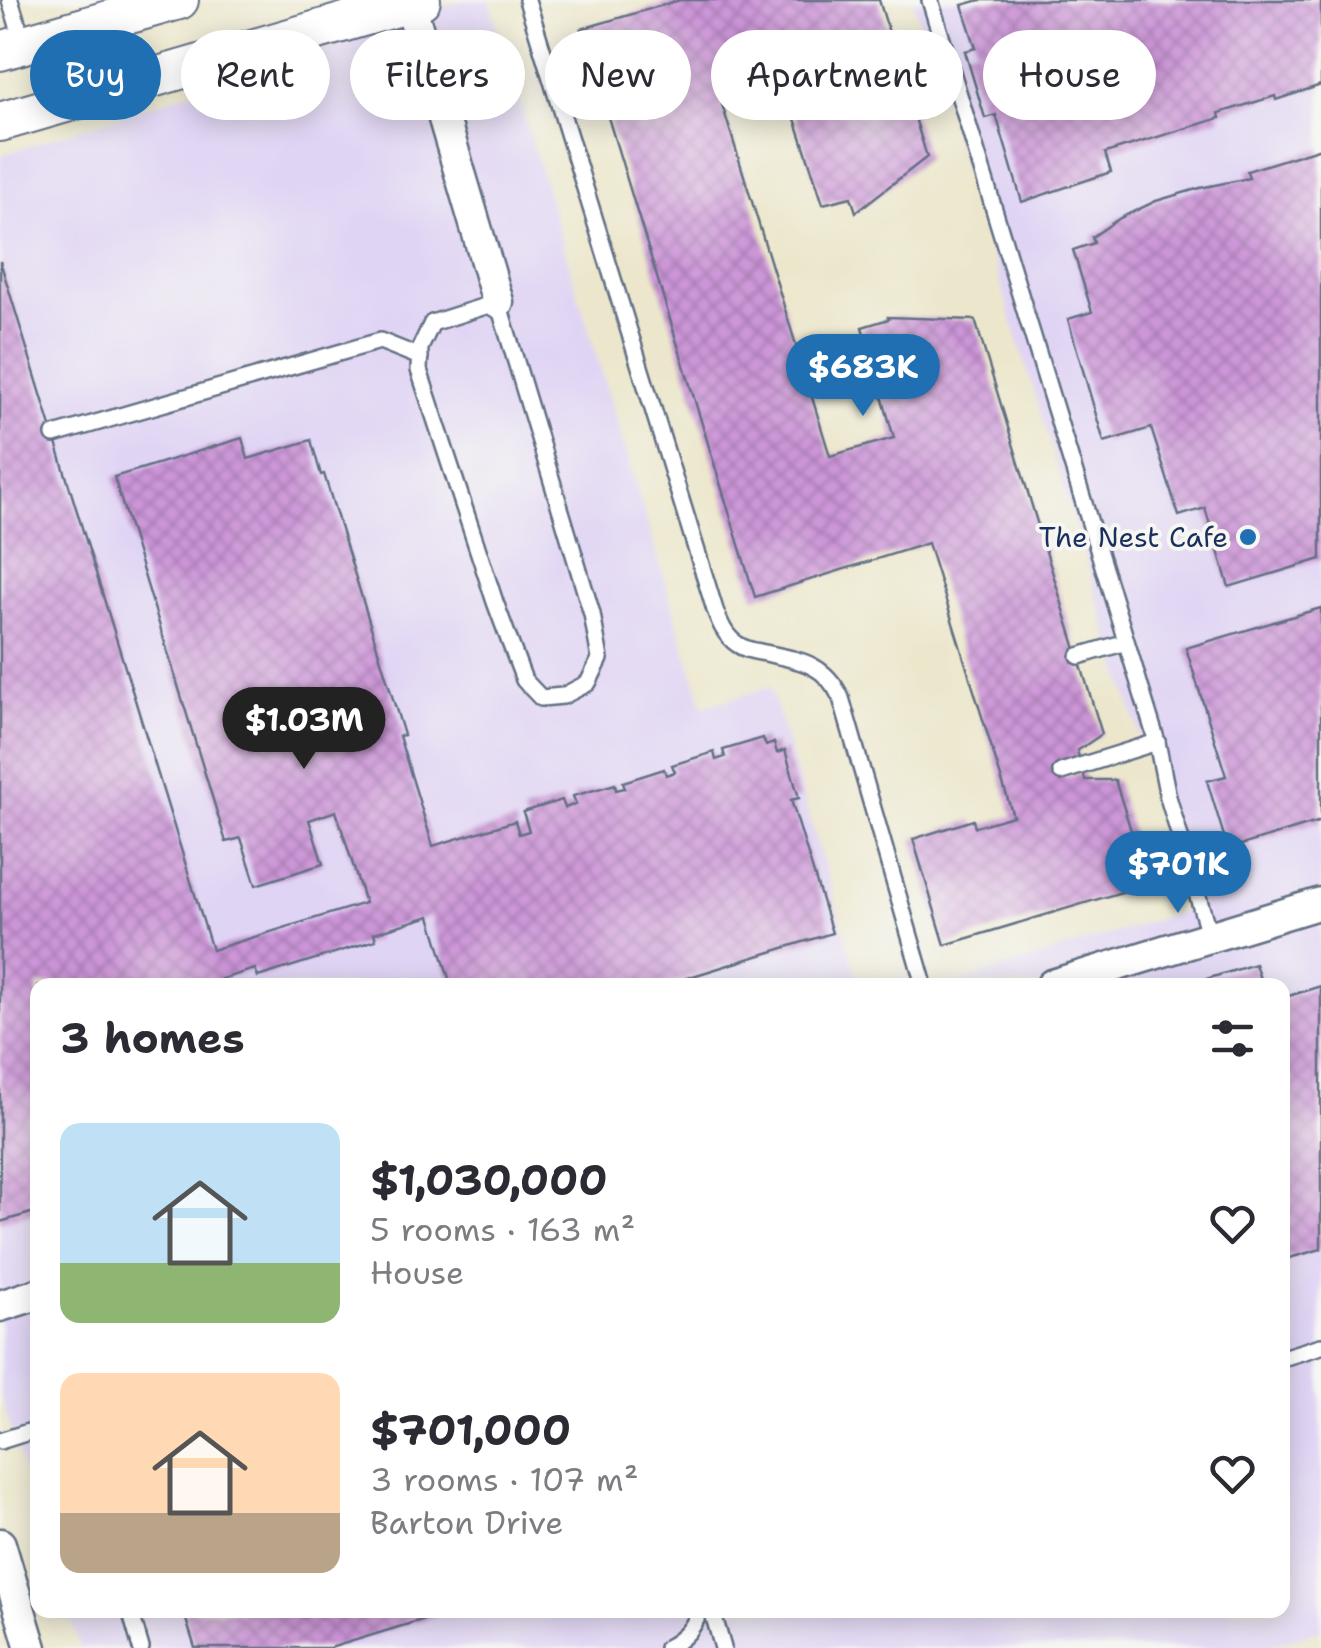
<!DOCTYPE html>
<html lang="en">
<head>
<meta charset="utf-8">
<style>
  :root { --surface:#fff; --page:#f7f7f7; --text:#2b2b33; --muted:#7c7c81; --accent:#1f6fb2 }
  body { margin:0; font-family:"Shantell Sans",sans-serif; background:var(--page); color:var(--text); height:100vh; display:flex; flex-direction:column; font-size:38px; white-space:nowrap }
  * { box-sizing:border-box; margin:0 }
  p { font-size:32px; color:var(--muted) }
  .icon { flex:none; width:55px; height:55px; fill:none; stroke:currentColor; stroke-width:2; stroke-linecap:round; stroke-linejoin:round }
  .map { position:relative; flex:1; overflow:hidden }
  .panel { position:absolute; left:30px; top:978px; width:1260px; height:640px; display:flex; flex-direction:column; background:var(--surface); border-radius:20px; box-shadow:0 5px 25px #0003 }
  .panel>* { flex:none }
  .top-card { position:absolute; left:30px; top:30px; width:1262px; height:90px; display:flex; gap:20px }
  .price { position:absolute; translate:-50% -85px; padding:0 22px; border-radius:35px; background:var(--accent); color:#fff; font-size:32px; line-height:65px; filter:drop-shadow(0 2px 5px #0008) }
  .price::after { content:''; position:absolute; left:50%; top:60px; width:30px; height:22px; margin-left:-15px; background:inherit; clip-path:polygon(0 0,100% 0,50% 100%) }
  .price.on { background:#222; color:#fff }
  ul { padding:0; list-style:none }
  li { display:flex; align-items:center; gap:30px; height:250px; padding:0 30px }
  li span { display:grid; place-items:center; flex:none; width:280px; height:200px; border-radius:20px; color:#555 }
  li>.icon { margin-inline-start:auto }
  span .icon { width:120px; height:120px; fill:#fffc; stroke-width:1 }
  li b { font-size:42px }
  h2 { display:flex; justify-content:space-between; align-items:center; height:120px; padding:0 30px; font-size:42px }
  .tag { padding:0 35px; border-radius:45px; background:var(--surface); box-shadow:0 5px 25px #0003; font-size:35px; line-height:90px }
  .tag.on { background:var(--accent); color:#fff }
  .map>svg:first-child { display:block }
  .built { fill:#e0d4f4 }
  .building { fill:url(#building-cross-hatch) }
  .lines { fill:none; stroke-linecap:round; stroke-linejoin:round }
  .service-casing { stroke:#646f84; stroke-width:20 }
  .minor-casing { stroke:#646f84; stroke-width:35 }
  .tertiary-casing { stroke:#646f84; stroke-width:42 }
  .service { stroke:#fff; stroke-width:15 }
  .minor { stroke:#fff; stroke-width:30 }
  .tertiary { stroke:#fff; stroke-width:38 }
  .poi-dot { fill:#1f6fb2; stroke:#f6f6f2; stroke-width:4 }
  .labels { text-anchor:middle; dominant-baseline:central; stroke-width:8; stroke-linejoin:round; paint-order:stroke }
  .poi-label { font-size:28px; fill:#1b2f5e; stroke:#f6f6f2; text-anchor:end }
</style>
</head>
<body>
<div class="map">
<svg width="1321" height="1648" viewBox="0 0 1321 1648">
  <defs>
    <pattern id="building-cross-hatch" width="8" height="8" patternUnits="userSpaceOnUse" patternTransform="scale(2.5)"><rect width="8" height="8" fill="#cd96d8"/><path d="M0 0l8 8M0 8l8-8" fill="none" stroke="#a67bb2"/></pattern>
  </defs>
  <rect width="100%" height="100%" fill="#f6f6f2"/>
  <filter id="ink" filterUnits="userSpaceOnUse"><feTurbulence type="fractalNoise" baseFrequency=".01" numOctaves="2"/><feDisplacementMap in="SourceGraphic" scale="20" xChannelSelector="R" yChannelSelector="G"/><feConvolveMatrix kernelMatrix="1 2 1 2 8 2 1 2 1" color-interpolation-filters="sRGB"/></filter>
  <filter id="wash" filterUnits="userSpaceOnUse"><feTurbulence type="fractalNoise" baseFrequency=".0048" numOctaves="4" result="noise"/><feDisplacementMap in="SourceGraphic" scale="40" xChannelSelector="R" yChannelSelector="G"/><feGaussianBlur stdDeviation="2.25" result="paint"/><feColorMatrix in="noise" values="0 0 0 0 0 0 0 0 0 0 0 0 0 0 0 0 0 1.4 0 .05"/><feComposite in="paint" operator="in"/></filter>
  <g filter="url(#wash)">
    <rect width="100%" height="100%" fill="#ece7cc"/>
    <g class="built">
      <path d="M 464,0 L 489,0 L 703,707 L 770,687 L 860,985 L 38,985 L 37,1514 L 0,1394 L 0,156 Z"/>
      <path d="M 913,0 L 1321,0 L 1321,1630 L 1263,1648 L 80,1648 L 68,1610 L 1282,1610 L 1282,985 L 950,985 L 1193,908 Z"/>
    </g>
    <g id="blocks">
      <g class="building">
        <path d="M 680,0 L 879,0 L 927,157 L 856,212 L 851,197 L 823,204 L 784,85 L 722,104 L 830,456 L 894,438 L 862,327 L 889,319 L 888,317 L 975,320 L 1102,734 L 1077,751 L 1079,757 L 1059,764 L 1064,778 L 1083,772 L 1085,780 L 1115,780 L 1140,859 L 1143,858 L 1152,883 L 945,945 L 913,839 L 973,820 L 975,827 L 1013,816 L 928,543 L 755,597 L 581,29 Z"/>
        <path d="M 980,0 L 1321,0 L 1321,85 L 1276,100 L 1275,96 L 1219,113 L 1220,118 L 1105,153 L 1111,172 L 1022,202 L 996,115 L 985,118 L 965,51 L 976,48 L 962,5 Z"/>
        <path d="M 1321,148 L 1321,559 L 1229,587 L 1205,508 L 1179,516 L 1151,428 L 1104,442 L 1068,319 L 1092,312 L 1073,250 L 1094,243 L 1092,237 L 1120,218 L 1156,201 L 1200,188 L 1249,178 L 1247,171 Z"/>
        <path d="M 0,261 L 212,950 L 365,903 L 336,811 L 309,820 L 323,864 L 256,885 L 241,838 L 226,842 L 114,477 L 242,438 L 248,459 L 311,440 L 321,475 L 324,474 L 404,735 L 399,736 L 433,846 L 515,821 L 519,834 L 529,831 L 523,812 L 562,800 L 565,808 L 576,804 L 573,796 L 615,784 L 616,790 L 625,788 L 623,782 L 664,769 L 666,775 L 675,772 L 672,765 L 714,752 L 716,760 L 725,757 L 723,750 L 763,738 L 766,746 L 774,743 L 777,753 L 785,750 L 799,798 L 791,800 L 832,933 L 664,985 L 451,985 L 430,916 L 374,933 L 376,940 L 258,977 L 255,969 L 221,979 L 223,985 L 38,985 L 38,1211 L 0,1222 Z"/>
        <path d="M 1321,608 L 1321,821 L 1228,849 L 1207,781 L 1226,776 L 1186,648 Z"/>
        <path d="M 1255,964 L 1262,985 L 1190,985 L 1190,984 Z"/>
        <path d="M 1321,986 L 1321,1249 L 1282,1260 L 1282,998 Z"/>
        <path d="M 183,1610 L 451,1610 L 451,1611 L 330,1648 L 195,1648 Z"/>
      </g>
    </g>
  </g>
  <g filter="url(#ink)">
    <use href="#blocks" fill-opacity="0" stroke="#646f84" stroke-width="2.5"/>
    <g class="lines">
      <g class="service-casing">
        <g id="service">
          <path d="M 10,0 L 24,45"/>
          <path d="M 527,0 L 715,610 C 720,623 725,636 737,644 C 744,649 753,651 760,652 C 797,660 824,661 841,698 L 924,985"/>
          <path d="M 930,0 L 1157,742 L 1168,797 L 1210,937"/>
          <path d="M 498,302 L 592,614 L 600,659 L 588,683 L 563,696 L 541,698 L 524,680 L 495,602 L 419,370 L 420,348 L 432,323 Z"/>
          <path d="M 54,435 L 380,341 L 420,357"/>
          <path d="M 1079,656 L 1126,642"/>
          <path d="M 1061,772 L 1157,742"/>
          <path d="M 1282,1358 L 1321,1346"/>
          <path d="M 0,1441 L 38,1429"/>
          <path d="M 130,1610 L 141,1648"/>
          <path d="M 712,1610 L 723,1648"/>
          <path d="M 667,1648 C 684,1639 694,1628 700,1610"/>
        </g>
      </g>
      <g class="minor-casing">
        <g id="minor">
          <path d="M 409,0 L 498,302"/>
          <path d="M 1052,985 L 1321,903"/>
          <path d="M 0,1306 L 38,1294"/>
          <path d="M 0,1544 L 31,1648"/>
        </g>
      </g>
      <g class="tertiary-casing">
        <g id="tertiary">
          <path d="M 0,51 L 179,0"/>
          <path d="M 0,122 L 421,0"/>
        </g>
      </g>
      <use href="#service" class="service"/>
      <use href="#minor" class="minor"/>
      <use href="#tertiary" class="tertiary"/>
    </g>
  </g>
  <circle class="poi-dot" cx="1248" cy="537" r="10"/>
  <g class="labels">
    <g class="poi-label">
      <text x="1228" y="537">The Nest Cafe</text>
    </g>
  </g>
</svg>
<b class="price" style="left:863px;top:419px">$683K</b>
<b class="price on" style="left:304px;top:772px">$1.03M</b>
<b class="price" style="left:1178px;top:916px">$701K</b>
<div class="top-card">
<a class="tag on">Buy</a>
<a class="tag">Rent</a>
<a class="tag">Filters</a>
<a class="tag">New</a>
<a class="tag">Apartment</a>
<a class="tag">House</a>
</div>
<section class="panel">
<h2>3 homes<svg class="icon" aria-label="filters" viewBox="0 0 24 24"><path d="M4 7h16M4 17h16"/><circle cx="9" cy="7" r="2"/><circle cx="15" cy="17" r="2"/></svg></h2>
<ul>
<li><span style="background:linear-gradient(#bfe0f5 70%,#8fb573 0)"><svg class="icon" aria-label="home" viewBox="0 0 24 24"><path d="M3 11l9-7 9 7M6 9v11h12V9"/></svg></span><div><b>$1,030,000</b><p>5 rooms · 163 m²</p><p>House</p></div><svg class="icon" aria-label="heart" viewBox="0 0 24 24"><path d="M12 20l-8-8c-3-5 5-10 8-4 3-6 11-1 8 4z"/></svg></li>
<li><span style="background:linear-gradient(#ffd9b3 70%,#b9a48a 0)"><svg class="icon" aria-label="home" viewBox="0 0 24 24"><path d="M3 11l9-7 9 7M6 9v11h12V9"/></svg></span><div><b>$701,000</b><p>3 rooms · 107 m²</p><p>Barton Drive</p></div><svg class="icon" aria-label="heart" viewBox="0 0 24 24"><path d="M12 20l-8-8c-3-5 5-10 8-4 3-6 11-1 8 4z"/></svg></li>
</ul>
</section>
</div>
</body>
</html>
